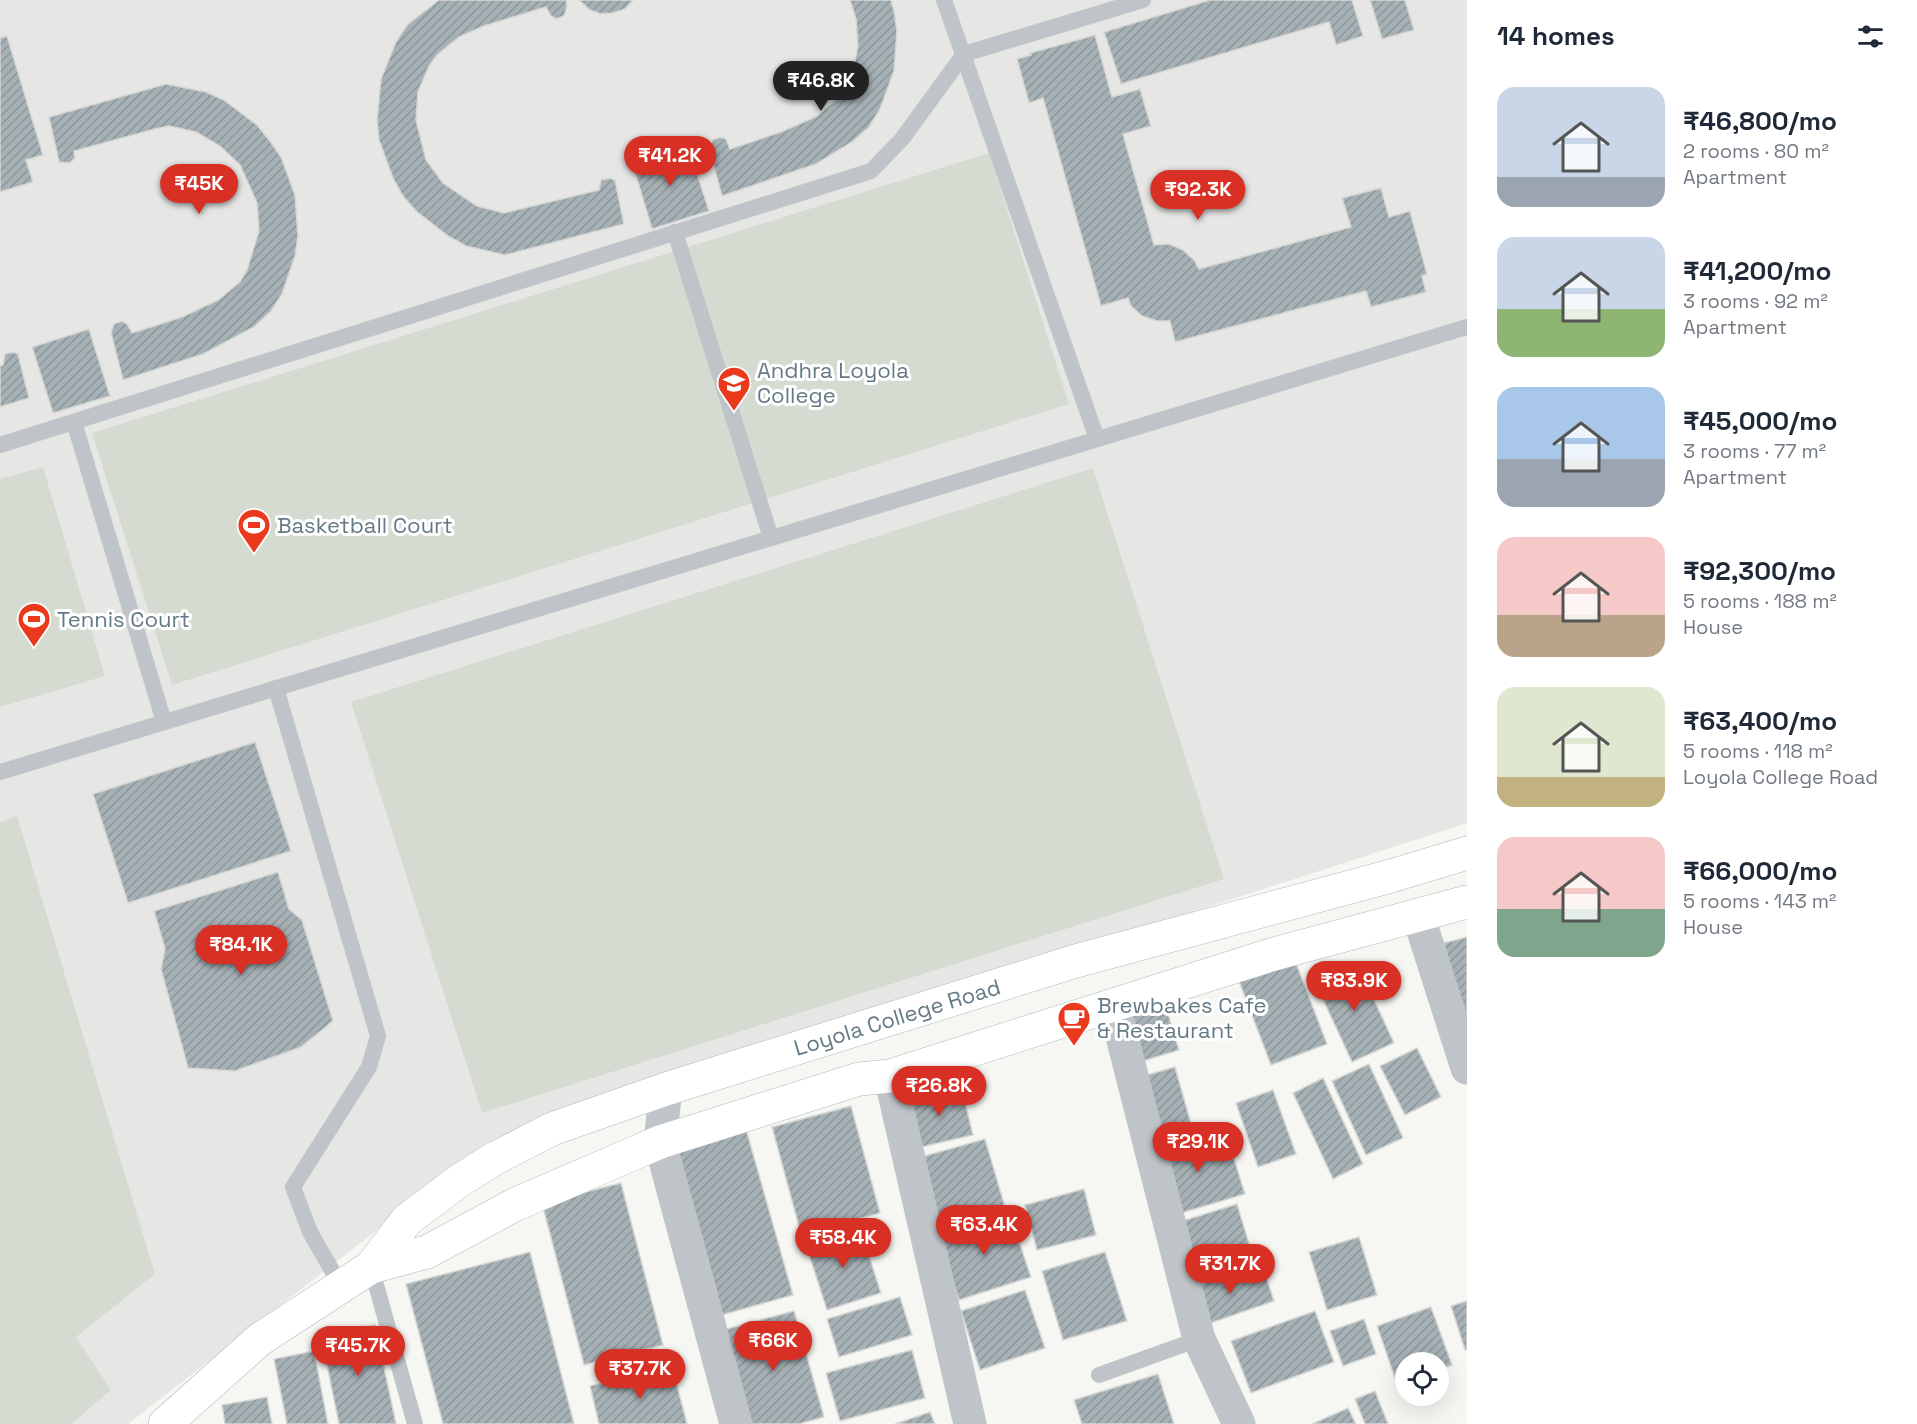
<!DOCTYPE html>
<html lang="en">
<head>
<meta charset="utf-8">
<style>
  :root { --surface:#fff; --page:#f2f2f3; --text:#1f2937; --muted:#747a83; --accent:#d93025 }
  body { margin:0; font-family:"Space Grotesk",sans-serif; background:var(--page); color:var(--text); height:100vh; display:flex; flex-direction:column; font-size:22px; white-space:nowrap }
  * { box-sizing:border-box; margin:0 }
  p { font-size:20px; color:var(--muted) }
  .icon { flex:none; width:33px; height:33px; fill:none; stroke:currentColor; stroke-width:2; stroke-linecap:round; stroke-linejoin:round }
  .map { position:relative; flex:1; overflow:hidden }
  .side { display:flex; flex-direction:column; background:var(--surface); width:450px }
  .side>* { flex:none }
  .controls { position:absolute; left:1395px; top:1352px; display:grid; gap:12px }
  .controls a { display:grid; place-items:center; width:54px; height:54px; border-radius:50%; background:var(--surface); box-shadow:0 6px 24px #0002; font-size:30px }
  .price { position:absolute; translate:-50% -51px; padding:0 14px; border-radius:21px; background:var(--accent); color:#fff; font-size:20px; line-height:39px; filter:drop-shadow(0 2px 3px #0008) }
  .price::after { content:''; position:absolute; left:50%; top:36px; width:18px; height:14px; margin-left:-9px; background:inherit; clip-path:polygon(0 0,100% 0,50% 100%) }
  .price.on { background:#222; color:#fff }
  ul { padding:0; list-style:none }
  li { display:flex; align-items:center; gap:18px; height:150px; padding:0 30px }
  li span { display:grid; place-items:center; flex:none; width:168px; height:120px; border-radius:18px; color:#555 }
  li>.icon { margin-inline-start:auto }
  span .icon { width:72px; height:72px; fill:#fffc; stroke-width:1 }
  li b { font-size:26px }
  h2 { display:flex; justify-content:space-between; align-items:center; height:72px; padding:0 30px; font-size:26px }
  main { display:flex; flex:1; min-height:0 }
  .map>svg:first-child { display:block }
  .built { fill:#e6e7e5 }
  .green { fill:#d6dbd1 }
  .building { fill:url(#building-hatch); stroke:#d7d7d5; stroke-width:1.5 }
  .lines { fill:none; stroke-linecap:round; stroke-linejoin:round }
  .secondary-casing { stroke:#b0b8bc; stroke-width:34 }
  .lane { stroke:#bec4c7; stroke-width:16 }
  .street { stroke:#bec4c7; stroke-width:33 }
  .secondary { stroke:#fff; stroke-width:33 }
  .labels { text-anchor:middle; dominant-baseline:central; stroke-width:6; stroke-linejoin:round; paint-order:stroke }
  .poi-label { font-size:22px; fill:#637985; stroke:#fff; text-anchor:start }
  .street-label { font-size:22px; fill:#637985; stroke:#fff }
</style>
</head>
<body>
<main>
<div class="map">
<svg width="1467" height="1424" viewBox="0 0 1467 1424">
  <defs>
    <pattern id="building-hatch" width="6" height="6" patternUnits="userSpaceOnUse" patternTransform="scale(1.5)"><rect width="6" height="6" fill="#a6b1b6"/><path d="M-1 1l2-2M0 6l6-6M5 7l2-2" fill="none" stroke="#8b959a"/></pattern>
  </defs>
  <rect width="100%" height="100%" fill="#f6f6f2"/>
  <path class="built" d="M 0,0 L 1467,0 L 1467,823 L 494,1139 L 128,1424 L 0,1424 Z"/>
  <g class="green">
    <path d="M 989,153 L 1069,404 L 172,685 L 92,433 Z"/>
    <path d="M 43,467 L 105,676 L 0,707 L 0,479 Z"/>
    <path d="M 1093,468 L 1224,879 L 482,1113 L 351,702 Z"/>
    <path d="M 17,816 L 155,1274 L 76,1337 L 111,1390 L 71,1424 L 0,1424 L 0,822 Z"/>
  </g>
  <g class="building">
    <path d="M 439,0 L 566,0 L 567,7 L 564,16 L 556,19 L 551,16 L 546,7 L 484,26 L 459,37 L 437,55 L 429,66 L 418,92 L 416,120 L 426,160 L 443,183 L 477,206 L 504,213 L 599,190 L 601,180 L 610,178 L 615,180 L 624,224 L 505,255 L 466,246 L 448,236 L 416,211 L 403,196 L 393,178 L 379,140 L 377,120 L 381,79 L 396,42 L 407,25 Z"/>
    <path d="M 579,0 L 633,0 L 625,9 L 613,13 L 601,14 L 590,10 Z"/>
    <path d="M 850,0 L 891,0 L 894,11 L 897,31 L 894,71 L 880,109 L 869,127 L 852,142 L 816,164 L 722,196 L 709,149 L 713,140 L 720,137 L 726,139 L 730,149 L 781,132 L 817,116 L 839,97 L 852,73 L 858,46 L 856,19 Z"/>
    <path d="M 1210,0 L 1352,0 L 1363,36 L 1336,45 L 1329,22 L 1121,84 L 1104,32 Z"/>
    <path d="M 1370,0 L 1405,0 L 1414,30 L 1382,39 Z"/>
    <path d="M 1095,35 L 1112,97 L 1140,89 L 1151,126 L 1123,134 L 1154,245 L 1169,244 L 1183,250 L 1194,260 L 1199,269 L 1351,227 L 1342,198 L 1381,188 L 1389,217 L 1410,211 L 1427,274 L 1422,276 L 1426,292 L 1371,307 L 1366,291 L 1175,342 L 1170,321 L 1157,321 L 1142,316 L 1131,306 L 1128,298 L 1101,306 L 1043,98 L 1029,103 L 1017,59 L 1031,55 L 1030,53 Z"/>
    <path d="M 7,36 L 43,155 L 26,160 L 33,182 L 0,192 L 0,38 Z"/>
    <path d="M 166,84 L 206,92 L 224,100 L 257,125 L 270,141 L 281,157 L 295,195 L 298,236 L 295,256 L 282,294 L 271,311 L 254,327 L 203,354 L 123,380 L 111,333 L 114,324 L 122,321 L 127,324 L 132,333 L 182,317 L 218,300 L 240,282 L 247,270 L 259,231 L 257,203 L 240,165 L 220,146 L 196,132 L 169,126 L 155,129 L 74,151 L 75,158 L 70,163 L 59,162 L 49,117 Z"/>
    <path d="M 688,145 L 709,211 L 652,229 L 632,162 Z"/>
    <path d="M 89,329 L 110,396 L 53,413 L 32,347 Z"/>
    <path d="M 13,352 L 18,354 L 29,398 L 0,407 L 0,366 L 3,365 L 5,354 Z"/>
    <path d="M 255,742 L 291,851 L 128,903 L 93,794 Z"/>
    <path d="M 278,872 L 289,909 L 302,920 L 333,1021 L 301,1047 L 235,1071 L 188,1068 L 161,969 L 165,949 L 154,911 Z"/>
    <path d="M 1467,937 L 1467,1034 L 1444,943 Z"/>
    <path d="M 1293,955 L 1327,1044 L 1271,1065 L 1237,976 Z"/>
    <path d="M 1357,963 L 1394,1043 L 1352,1062 L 1315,982 Z"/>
    <path d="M 1162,994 L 1179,1050 L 1117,1069 L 1100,1013 Z"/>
    <path d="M 1417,1048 L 1441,1097 L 1405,1115 L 1380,1066 Z"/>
    <path d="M 1369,1064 L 1403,1138 L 1366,1155 L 1332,1081 Z"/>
    <path d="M 1175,1067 L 1192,1127 L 1143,1141 L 1126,1081 Z"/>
    <path d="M 1323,1078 L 1363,1164 L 1333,1179 L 1293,1093 Z"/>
    <path d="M 961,1085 L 973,1135 L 917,1148 L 905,1098 Z"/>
    <path d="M 1273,1090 L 1296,1154 L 1258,1167 L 1236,1103 Z"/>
    <path d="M 851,1106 L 880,1213 L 801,1234 L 772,1127 Z"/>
    <path d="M 746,1129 L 793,1295 L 718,1316 L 671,1150 Z"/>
    <path d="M 1225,1130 L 1245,1194 L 1171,1216 L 1152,1151 Z"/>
    <path d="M 985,1139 L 1005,1207 L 940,1225 L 921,1157 Z"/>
    <path d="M 621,1183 L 663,1345 L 584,1365 L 542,1203 Z"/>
    <path d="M 1084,1189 L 1096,1235 L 1037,1250 L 1025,1205 Z"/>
    <path d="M 1237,1204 L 1251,1250 L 1192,1267 L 1179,1222 Z"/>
    <path d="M 1009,1212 L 1031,1277 L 959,1300 L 938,1235 Z"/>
    <path d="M 860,1228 L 881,1293 L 827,1310 L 806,1245 Z"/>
    <path d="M 1359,1237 L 1377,1295 L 1327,1310 L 1309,1252 Z"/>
    <path d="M 530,1252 L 574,1424 L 443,1424 L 406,1284 Z"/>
    <path d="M 1105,1252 L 1127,1321 L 1063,1340 L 1042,1271 Z"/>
    <path d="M 1262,1264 L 1274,1301 L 1199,1327 L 1186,1289 Z"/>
    <path d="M 1025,1290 L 1045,1348 L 980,1370 L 961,1311 Z"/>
    <path d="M 900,1297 L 912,1335 L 839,1357 L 827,1319 Z"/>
    <path d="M 1467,1301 L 1467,1349 L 1465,1350 L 1451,1306 Z"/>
    <path d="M 1431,1307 L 1452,1365 L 1438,1370 L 1438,1362 L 1406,1362 L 1406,1381 L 1397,1384 L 1377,1326 Z"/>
    <path d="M 794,1311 L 824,1417 L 799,1424 L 748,1424 L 723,1330 Z"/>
    <path d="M 1315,1311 L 1334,1362 L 1251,1393 L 1231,1341 Z"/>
    <path d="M 1364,1319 L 1376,1354 L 1343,1366 L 1330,1331 Z"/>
    <path d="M 375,1325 L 396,1424 L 339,1424 L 321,1336 Z"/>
    <path d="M 912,1350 L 925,1398 L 840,1421 L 826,1373 Z"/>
    <path d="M 314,1351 L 328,1424 L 287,1424 L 274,1359 Z"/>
    <path d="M 672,1366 L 687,1424 L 599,1424 L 590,1386 Z"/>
    <path d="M 1158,1374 L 1174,1424 L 1082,1424 L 1074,1400 Z"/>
    <path d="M 1375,1391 L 1388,1424 L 1365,1424 L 1355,1399 Z"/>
    <path d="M 267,1397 L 272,1424 L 225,1424 L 222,1405 Z"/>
    <path d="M 1348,1408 L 1356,1424 L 1312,1424 Z"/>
    <path d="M 930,1412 L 935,1424 L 895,1424 Z"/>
  </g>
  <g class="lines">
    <g class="secondary-casing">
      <g id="secondary">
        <path d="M 371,1267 L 407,1220 L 459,1181 L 492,1160 L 552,1129 L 666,1089 L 1076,961 L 1391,876 L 1467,853"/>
        <path d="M 165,1424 L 259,1340 L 371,1267 L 427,1252 L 514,1205 L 660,1142 L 859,1079 L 890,1076 L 1274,954 L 1467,902"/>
      </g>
    </g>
    <g class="lane">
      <path d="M 944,0 L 1097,439"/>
      <path d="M 675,232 L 771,538"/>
      <path d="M 74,422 L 164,722"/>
      <path d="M 0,445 L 871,171 L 902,139 L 964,54 L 1143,0"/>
      <path d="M 276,688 L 378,1036 L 369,1067 L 293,1187 L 310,1232 L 341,1286"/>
      <path d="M 0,772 L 1467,327"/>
      <path d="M 371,1267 L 415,1424"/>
      <path d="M 1099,1375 L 1199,1339"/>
    </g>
    <g class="street">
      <path d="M 1418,915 L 1467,1068"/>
      <path d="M 1114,1005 L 1199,1339 L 1239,1424"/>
      <path d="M 890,1076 L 970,1424"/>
      <path d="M 666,1089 L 660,1142 L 736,1424"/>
    </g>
    <use href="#secondary" class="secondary"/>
  </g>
  <defs>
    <g id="university-pin" transform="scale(1.725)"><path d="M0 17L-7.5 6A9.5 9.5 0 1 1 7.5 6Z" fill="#eb391d" stroke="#fff"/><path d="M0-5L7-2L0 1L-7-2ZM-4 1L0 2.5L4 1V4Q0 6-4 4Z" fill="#fff"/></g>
    <g id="stadium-pin" transform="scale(1.725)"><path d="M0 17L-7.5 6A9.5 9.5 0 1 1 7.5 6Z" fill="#eb391d" stroke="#fff"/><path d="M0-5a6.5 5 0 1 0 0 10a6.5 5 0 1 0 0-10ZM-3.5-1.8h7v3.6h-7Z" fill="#fff"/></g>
    <g id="cafe-pin" transform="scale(1.725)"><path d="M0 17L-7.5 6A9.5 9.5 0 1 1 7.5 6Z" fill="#eb391d" stroke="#fff"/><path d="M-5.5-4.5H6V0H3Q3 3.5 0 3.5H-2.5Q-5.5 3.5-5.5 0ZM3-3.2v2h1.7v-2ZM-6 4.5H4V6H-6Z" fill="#fff"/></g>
  </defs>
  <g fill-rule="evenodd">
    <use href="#university-pin" x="734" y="383"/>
    <use href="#stadium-pin" x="254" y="525"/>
    <use href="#stadium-pin" x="34" y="619"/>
    <use href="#cafe-pin" x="1074" y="1018"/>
  </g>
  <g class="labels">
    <g class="poi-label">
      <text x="757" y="370">Andhra Loyola<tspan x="757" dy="25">College</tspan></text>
      <text x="277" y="525">Basketball Court</text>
      <text x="57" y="619">Tennis Court</text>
      <text x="1097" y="1005">Brewbakes Cafe<tspan x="1097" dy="25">&amp; Restaurant</tspan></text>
    </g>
    <g class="street-label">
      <text transform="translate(897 1017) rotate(-17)">Loyola College Road</text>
    </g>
  </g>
</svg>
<div class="controls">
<a><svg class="icon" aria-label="locate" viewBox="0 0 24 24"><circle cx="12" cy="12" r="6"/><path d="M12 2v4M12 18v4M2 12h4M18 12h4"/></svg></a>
</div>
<b class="price on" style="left:821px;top:112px">₹46.8K</b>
<b class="price" style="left:670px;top:187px">₹41.2K</b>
<b class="price" style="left:199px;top:215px">₹45K</b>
<b class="price" style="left:1198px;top:221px">₹92.3K</b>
<b class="price" style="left:241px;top:976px">₹84.1K</b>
<b class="price" style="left:1354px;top:1012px">₹83.9K</b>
<b class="price" style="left:939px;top:1117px">₹26.8K</b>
<b class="price" style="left:1198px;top:1173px">₹29.1K</b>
<b class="price" style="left:984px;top:1256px">₹63.4K</b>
<b class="price" style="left:843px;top:1269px">₹58.4K</b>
<b class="price" style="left:1230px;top:1295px">₹31.7K</b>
<b class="price" style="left:773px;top:1372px">₹66K</b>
<b class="price" style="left:358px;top:1377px">₹45.7K</b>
<b class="price" style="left:640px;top:1400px">₹37.7K</b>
</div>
<section class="side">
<h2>14 homes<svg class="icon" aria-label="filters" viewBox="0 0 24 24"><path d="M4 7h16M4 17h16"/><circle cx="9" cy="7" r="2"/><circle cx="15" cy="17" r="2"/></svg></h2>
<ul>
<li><span style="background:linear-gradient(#c9d6e8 75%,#9aa5b1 0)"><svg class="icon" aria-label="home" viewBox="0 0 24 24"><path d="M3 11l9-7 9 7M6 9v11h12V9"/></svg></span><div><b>₹46,800/mo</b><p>2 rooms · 80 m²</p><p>Apartment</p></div></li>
<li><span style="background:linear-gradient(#c9d6e8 60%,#8fb573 0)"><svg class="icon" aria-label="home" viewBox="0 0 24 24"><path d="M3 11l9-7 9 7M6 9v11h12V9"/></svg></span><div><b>₹41,200/mo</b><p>3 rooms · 92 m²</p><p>Apartment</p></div></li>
<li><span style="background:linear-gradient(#a9c7e8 60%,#9aa5b1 0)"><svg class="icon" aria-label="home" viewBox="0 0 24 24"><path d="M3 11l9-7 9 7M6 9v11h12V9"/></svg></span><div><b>₹45,000/mo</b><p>3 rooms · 77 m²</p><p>Apartment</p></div></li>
<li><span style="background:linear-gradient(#f6c9c9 65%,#b9a48a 0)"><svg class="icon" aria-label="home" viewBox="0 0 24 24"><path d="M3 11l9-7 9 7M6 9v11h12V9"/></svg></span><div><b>₹92,300/mo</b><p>5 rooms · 188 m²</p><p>House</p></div></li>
<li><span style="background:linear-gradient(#dfe7d0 75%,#c2b280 0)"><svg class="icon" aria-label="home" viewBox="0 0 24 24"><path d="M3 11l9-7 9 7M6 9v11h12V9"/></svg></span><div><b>₹63,400/mo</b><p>5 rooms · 118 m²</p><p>Loyola College Road</p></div></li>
<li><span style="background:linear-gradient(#f6c9c9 60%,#7fa58c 0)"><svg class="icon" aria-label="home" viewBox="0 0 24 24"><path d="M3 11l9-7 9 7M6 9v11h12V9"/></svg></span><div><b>₹66,000/mo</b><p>5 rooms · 143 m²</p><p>House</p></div></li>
</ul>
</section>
</main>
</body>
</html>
